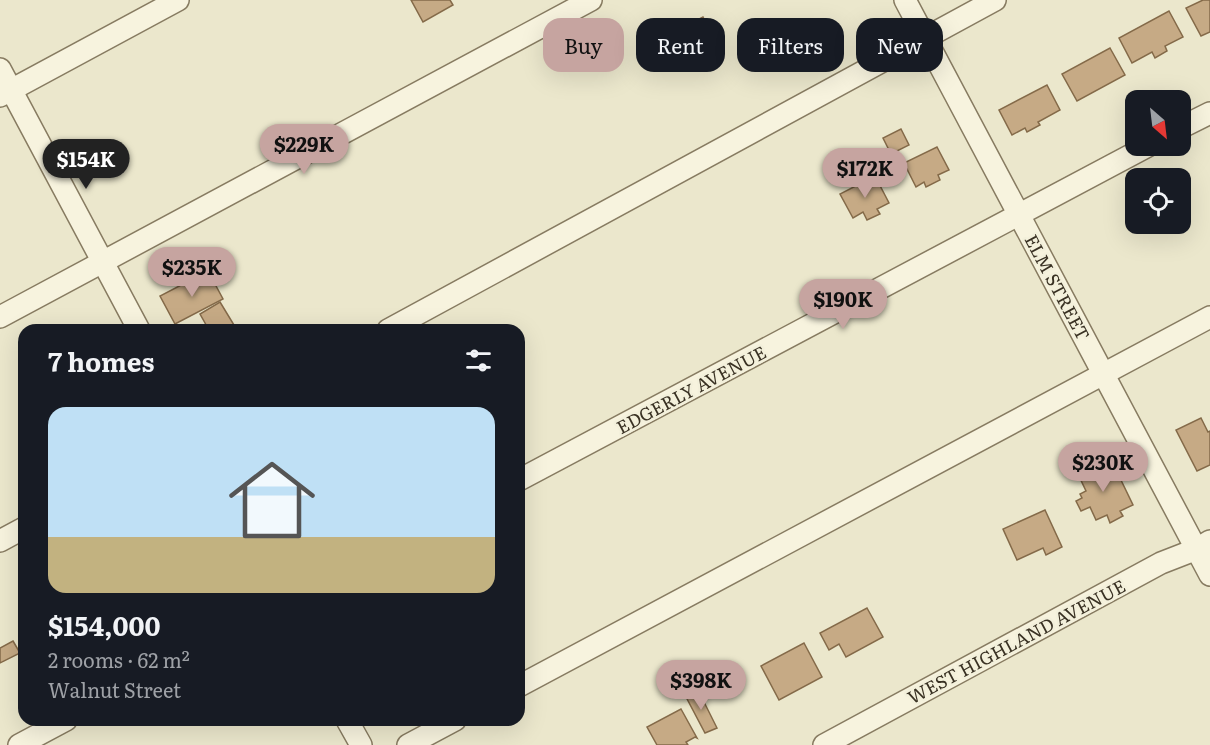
<!DOCTYPE html>
<html lang="en">
<head>
<meta charset="utf-8">
<style>
  :root { --surface:#171b24; --page:#242831; --text:#f1f3f6; --muted:#9ea1a6; --accent:#c6a4a0 }
  body { margin:0; font-family:Literata,serif; background:var(--page); color:var(--text); height:100vh; display:flex; flex-direction:column; font-size:22px; white-space:nowrap }
  * { box-sizing:border-box; margin:0 }
  p { font-size:20px; color:var(--muted) }
  .icon { flex:none; width:33px; height:33px; fill:none; stroke:currentColor; stroke-width:2; stroke-linecap:round; stroke-linejoin:round }
  .map { position:relative; flex:1; overflow:hidden }
  .drawer { position:absolute; left:18px; top:324px; width:507px; height:402px; display:flex; flex-direction:column; background:var(--surface); border-radius:18px; box-shadow:0 6px 24px #0002 }
  .drawer>* { flex:none }
  .top-card { position:absolute; left:543px; top:18px; width:570px; height:54px; display:flex; gap:12px }
  .needle { width:39px; rotate:152deg }
  .tools { position:absolute; left:1125px; top:90px; display:grid; gap:12px }
  .tools a { display:grid; place-items:center; width:66px; height:66px; border-radius:12px; background:var(--surface); box-shadow:0 6px 24px #0002; font-size:30px }
  .price { position:absolute; translate:-50% -51px; padding:0 14px; border-radius:21px; background:var(--accent); color:#111; font-size:20px; line-height:39px; filter:drop-shadow(0 2px 3px #0008) }
  .price::after { content:''; position:absolute; left:50%; top:36px; width:18px; height:14px; margin-left:-9px; background:inherit; clip-path:polygon(0 0,100% 0,50% 100%) }
  .price.active { background:#222; color:#fff }
  ul { padding:0; list-style:none }
  li { display:grid; align-content:center; gap:12px; height:318px; padding:0 30px }
  li span { display:grid; place-items:center; height:186px; border-radius:18px; color:#555 }
  li>.icon { margin-inline-start:auto }
  span .icon { width:108px; height:108px; fill:#fffc; stroke-width:1 }
  li b { font-size:26px }
  h2 { display:flex; justify-content:space-between; align-items:center; height:72px; padding:0 30px; font-size:26px }
  .pill { padding:0 21px; border-radius:18px; background:var(--surface); box-shadow:0 6px 24px #0002; font-size:21px; line-height:54px }
  .pill.active { background:var(--accent); color:#111 }
  .map>svg:first-child { display:block }
  .building { fill:#c6aa85; stroke:#846a49; stroke-width:1.5 }
  .lines { fill:none; stroke-linecap:round; stroke-linejoin:round }
  .minor-casing { stroke:#877b61; stroke-width:24 }
  .minor { stroke:#f7f3de; stroke-width:21 }
  .labels { text-anchor:middle; dominant-baseline:central; stroke-width:5; stroke-linejoin:round; paint-order:stroke }
  .street-label { font-size:18px; fill:#393123; stroke:#f3f0db }
</style>
</head>
<body>
<div class="map">
<svg width="1210" height="745" viewBox="0 0 1210 745">
  <rect width="100%" height="100%" fill="#ebe7cc"/>
  <g class="building">
    <path d="M 411,0 L 450,0 L 453,5 L 423,22 Z"/>
    <path d="M 1203,0 L 1210,0 L 1210,32 L 1201,36 L 1186,8 Z"/>
    <path d="M 1169,11 L 1183,37 L 1165,46 L 1167,51 L 1155,58 L 1152,52 L 1132,63 L 1119,38 Z"/>
    <path d="M 703,17 L 716,40 L 708,43 L 707,41 L 692,49 L 694,53 L 685,58 L 672,33 Z"/>
    <path d="M 1110,48 L 1125,75 L 1077,101 L 1062,74 Z"/>
    <path d="M 1047,85 L 1060,110 L 1038,122 L 1040,125 L 1027,132 L 1025,128 L 1012,135 L 999,110 Z"/>
    <path d="M 901,129 L 909,145 L 891,154 L 883,138 Z"/>
    <path d="M 937,147 L 949,170 L 938,175 L 940,180 L 926,187 L 924,182 L 916,187 L 904,163 Z"/>
    <path d="M 875,176 L 889,203 L 877,209 L 880,214 L 867,220 L 863,212 L 853,218 L 840,194 Z"/>
    <path d="M 208,271 L 223,299 L 175,324 L 160,296 Z"/>
    <path d="M 220,302 L 234,325 L 226,330 L 209,330 L 200,314 Z"/>
    <path d="M 1201,418 L 1208,432 L 1210,431 L 1210,465 L 1197,471 L 1176,430 Z"/>
    <path d="M 1101,460 L 1110,478 L 1118,474 L 1133,505 L 1120,511 L 1123,516 L 1110,523 L 1107,515 L 1096,520 L 1090,507 L 1081,511 L 1076,501 L 1082,498 L 1080,494 L 1086,491 L 1077,472 Z"/>
    <path d="M 1045,510 L 1062,547 L 1046,555 L 1043,548 L 1017,560 L 1003,529 Z"/>
    <path d="M 867,608 L 883,637 L 846,657 L 839,644 L 829,650 L 820,633 Z"/>
    <path d="M 13,641 L 20,653 L 0,663 L 0,648 Z"/>
    <path d="M 804,643 L 822,677 L 779,700 L 761,666 Z"/>
    <path d="M 697,688 L 717,728 L 705,733 L 685,695 Z"/>
    <path d="M 681,709 L 697,738 L 695,737 L 686,742 L 688,745 L 657,745 L 647,727 Z"/>
  </g>
  <g class="lines">
    <g class="minor-casing">
      <g id="minor">
        <path d="M 905,0 L 1210,575"/>
        <path d="M 0,69 L 139,330"/>
        <path d="M 0,96 L 178,0"/>
        <path d="M 1180,128 L 1210,113"/>
        <path d="M 0,317 L 591,0"/>
        <path d="M 388,330 L 995,0"/>
        <path d="M 519,480 L 1148,146"/>
        <path d="M 0,541 L 24,528"/>
        <path d="M 519,686 L 1210,317"/>
        <path d="M 347,720 L 361,745"/>
        <path d="M 19,745 L 66,720"/>
        <path d="M 408,745 L 455,720"/>
        <path d="M 824,745 L 1161,563 L 1197,549 L 1210,541"/>
      </g>
    </g>
    <use href="#minor" class="minor"/>
  </g>
  <g class="labels">
    <g class="street-label">
      <text transform="translate(1058 287) rotate(62)">ELM STREET</text>
      <text transform="translate(691 389) rotate(-28)">EDGERLY AVENUE</text>
      <text transform="translate(1016 641) rotate(-28)">WEST HIGHLAND AVENUE</text>
    </g>
  </g>
</svg>
<div class="tools">
<a><svg class="needle" viewBox="-14 -14 28 28"><path d="M0-13l5 13h-10z" fill="#e53935"/><path d="M0 13l5-13h-10z" fill="#9ea1a6"/></svg></a>
<a><svg class="icon" aria-label="locate" viewBox="0 0 24 24"><circle cx="12" cy="12" r="6"/><path d="M12 2v4M12 18v4M2 12h4M18 12h4"/></svg></a>
</div>
<b class="price" style="left:304px;top:175px">$229K</b>
<b class="price active" style="left:86px;top:190px">$154K</b>
<b class="price" style="left:865px;top:199px">$172K</b>
<b class="price" style="left:192px;top:298px">$235K</b>
<b class="price" style="left:843px;top:330px">$190K</b>
<b class="price" style="left:1103px;top:493px">$230K</b>
<b class="price" style="left:701px;top:711px">$398K</b>
<div class="top-card">
<a class="pill active">Buy</a>
<a class="pill">Rent</a>
<a class="pill">Filters</a>
<a class="pill">New</a>
</div>
<section class="drawer">
<h2>7 homes<svg class="icon" aria-label="filters" viewBox="0 0 24 24"><path d="M4 7h16M4 17h16"/><circle cx="9" cy="7" r="2"/><circle cx="15" cy="17" r="2"/></svg></h2>
<ul>
<li><span style="background:linear-gradient(#bfe0f5 70%,#c2b280 0)"><svg class="icon" aria-label="home" viewBox="0 0 24 24"><path d="M3 11l9-7 9 7M6 9v11h12V9"/></svg></span><div><b>$154,000</b><p>2 rooms · 62 m²</p><p>Walnut Street</p></div></li>
</ul>
</section>
</div>
</body>
</html>
